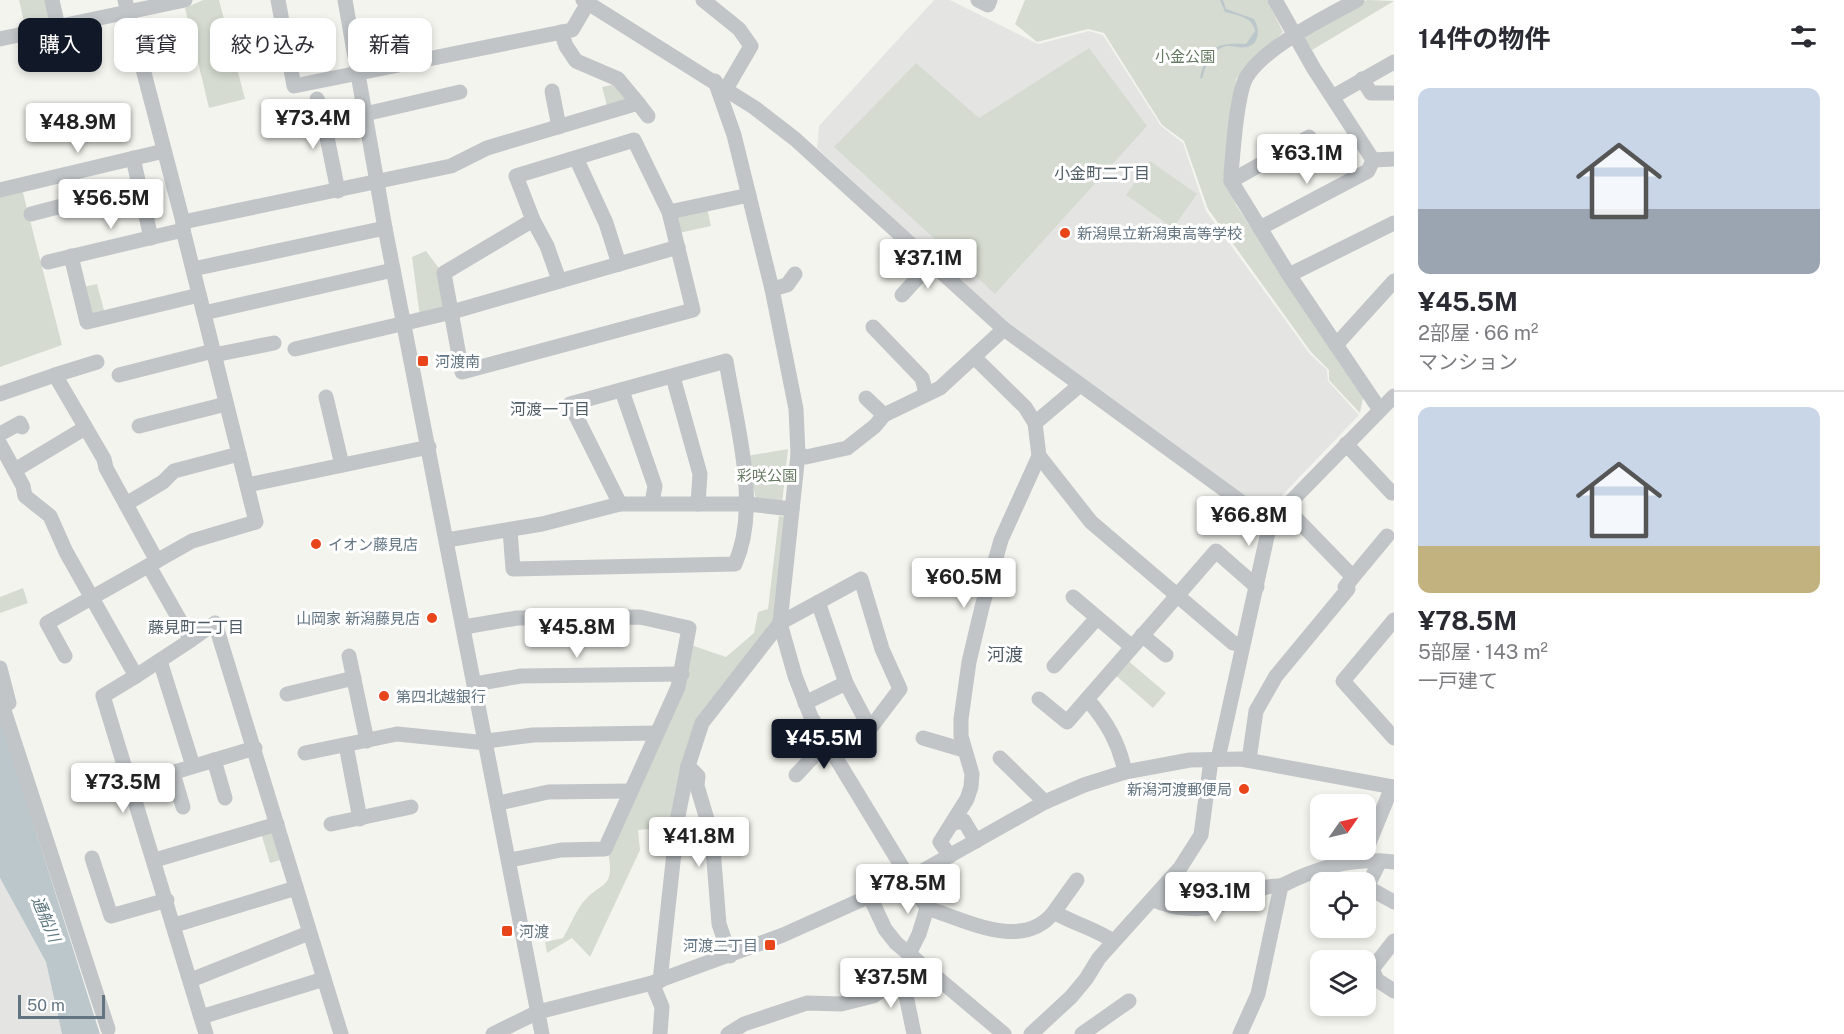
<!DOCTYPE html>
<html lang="ja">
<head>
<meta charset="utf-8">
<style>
  :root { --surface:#fff; --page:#f2f2f3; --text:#2b2b33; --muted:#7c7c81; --line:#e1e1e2; --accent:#111827 }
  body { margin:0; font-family:"Public Sans","Noto Sans JP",sans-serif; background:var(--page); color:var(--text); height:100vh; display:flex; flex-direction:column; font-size:22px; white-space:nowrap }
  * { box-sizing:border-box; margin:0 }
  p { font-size:20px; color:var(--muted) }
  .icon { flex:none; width:33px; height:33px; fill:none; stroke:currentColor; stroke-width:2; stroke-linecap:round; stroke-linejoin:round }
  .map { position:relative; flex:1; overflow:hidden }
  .drawer { display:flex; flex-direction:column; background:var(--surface); width:450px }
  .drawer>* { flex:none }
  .top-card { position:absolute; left:18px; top:18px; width:570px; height:54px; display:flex; gap:12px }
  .needle { width:39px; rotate:56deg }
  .tools { position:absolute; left:1310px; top:794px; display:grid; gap:12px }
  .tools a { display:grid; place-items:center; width:66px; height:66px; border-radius:12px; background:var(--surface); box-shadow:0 3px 9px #0003; font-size:30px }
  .scale { position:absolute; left:18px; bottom:15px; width:87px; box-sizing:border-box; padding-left:6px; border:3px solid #627482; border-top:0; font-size:16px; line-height:21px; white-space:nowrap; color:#627482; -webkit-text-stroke:4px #fff; paint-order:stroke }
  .price { position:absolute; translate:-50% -51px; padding:0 14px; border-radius:6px; background:#fff; color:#222; font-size:20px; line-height:39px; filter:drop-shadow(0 2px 3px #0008) }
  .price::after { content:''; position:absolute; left:50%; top:36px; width:18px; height:14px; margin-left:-9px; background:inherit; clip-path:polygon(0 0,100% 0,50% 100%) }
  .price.current { background:var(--accent); color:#fff }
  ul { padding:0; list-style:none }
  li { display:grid; align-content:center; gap:12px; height:318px; padding:0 24px }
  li+li { border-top:2px solid var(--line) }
  li span { display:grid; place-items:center; height:186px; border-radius:12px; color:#555 }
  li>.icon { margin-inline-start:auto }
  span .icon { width:108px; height:108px; fill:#fffc; stroke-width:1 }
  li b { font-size:26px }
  h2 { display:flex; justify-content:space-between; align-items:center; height:72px; padding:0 24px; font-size:26px }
  .pill { padding:0 21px; border-radius:12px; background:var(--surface); box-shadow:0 3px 9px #0003; font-size:21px; line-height:54px }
  .pill.current { background:var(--accent); color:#fff }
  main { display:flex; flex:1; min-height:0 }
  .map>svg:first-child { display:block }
  .built { fill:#e4e5e3 }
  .green { fill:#d5dbd0 }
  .water { fill:#bcc7cc }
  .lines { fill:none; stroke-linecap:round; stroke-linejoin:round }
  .minor { stroke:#c1c5c8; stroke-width:15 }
  .poi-dot { fill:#e8451b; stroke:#fff; stroke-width:2 }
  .labels { text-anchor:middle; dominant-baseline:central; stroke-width:6; stroke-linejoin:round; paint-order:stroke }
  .park-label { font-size:15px; fill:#667961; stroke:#fff }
  .poi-label { font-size:15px; fill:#627482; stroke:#fff; text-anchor:start }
  .neighbourhood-label { font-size:16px; fill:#505d66; stroke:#fff }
  .water-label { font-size:16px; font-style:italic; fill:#5d777f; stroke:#fff }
  .quarter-label { font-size:18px; fill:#505d66; stroke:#fff }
</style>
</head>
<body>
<main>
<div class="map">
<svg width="1394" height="1034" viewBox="0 0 1394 1034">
  <rect width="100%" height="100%" fill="#f4f4ef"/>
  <g class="built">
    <path d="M 934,0 L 950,0 L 1038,44 L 1089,31 L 1103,35 L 1161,126 L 1183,143 L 1206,211 L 1310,354 L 1327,370 L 1328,381 L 1359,415 L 1271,507 L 1259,508 L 1004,321 L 817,148 L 819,126 Z"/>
    <path d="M 0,878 L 46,962 L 62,1034 L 0,1034 Z"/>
  </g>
  <g class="green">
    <path d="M 19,0 L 48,0 L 52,20 L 25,26 Z"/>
    <path d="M 203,0 L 219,0 L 245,99 L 209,108 L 185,8 Z"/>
    <path d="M 1025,0 L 1267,0 L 1283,32 L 1236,79 L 1225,175 L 1236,205 L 1363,398 L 1360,413 L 1329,380 L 1329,370 L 1311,352 L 1208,209 L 1184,141 L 1162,125 L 1104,33 L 1088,29 L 1037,42 L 1015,24 Z"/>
    <path d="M 1367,0 L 1394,1 L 1312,50 L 1305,39 L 1306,33 Z"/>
    <path d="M 1089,48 L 1147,126 L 995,294 L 834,147 L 916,63 L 979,118 Z"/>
    <path d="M 616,84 L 627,100 L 607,106 L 602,87 Z"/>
    <path d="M 1150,161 L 1197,194 L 1173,228 L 1126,195 Z"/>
    <path d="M 21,185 L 62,345 L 0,367 L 0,190 Z"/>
    <path d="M 707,208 L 711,226 L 679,233 L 676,219 L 678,215 Z"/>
    <path d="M 426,251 L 441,271 L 449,311 L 420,317 L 412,257 Z"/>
    <path d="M 97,284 L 105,314 L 90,318 L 83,287 Z"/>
    <path d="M 788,449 L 782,504 L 756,500 L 747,456 Z"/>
    <path d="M 779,516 L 786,517 L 774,624 L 703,711 L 672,827 L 638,830 L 640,850 L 590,957 L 572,938 L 547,953 L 545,942 L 563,938 C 569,928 574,915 581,905 C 599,880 616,892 608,852 L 691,645 L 726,657 L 754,633 L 758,612 L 768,609 Z"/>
    <path d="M 23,588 L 28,603 L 0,613 L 0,597 Z"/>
    <path d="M 1126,659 L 1166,693 L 1153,708 L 1113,673 Z"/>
    <path d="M 858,719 L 874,735 L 854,755 L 839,729 Z"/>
    <path d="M 274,829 L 284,859 L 270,863 L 261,833 Z"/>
  </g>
  <g class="water">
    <path d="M 1220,0 L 1223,0 L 1226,9 L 1254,19 C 1260,28 1260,44 1247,47 C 1239,49 1230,44 1223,47 C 1209,53 1206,66 1202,79 L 1200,78 C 1208,46 1215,43 1246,44 L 1255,31 C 1253,17 1237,15 1225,12 Z"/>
    <path d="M 0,718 L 100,1034 L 62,1034 L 46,962 L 0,878 Z"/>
  </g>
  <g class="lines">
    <g class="minor">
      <path d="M 52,0 L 58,27"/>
      <path d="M 278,0 L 294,86 L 572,30 L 588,3"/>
      <path d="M 345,0 L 385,228 L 542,1034"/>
      <path d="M 583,0 L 755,108 L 795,139 L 1004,329 L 1270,523"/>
      <path d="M 703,0 L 739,29 L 751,46 L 726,89"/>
      <path d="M 978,0 L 988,5 L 990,0"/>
      <path d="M 1275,0 L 1314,69 L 1373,160 L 1394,159"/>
      <path d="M 1357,0 C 1328,16 1253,52 1243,85 C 1235,112 1234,145 1231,173 L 1231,181 L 1289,275 L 1380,410"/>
      <path d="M 0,39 L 185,0"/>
      <path d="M 1362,79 L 1371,93 L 1394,93"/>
      <path d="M 552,91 L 559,127"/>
      <path d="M 1334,96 L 1394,62"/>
      <path d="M 317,99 L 321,108 L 338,191"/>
      <path d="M 638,103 L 648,116"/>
      <path d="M 365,114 L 460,92"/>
      <path d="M 634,140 L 669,212 L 693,310 L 462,372 L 444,273 L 533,220 L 516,176 Z"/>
      <path d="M 133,158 L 151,238"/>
      <path d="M 576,158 L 606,223 L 619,264"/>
      <path d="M 1231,181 L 1309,137"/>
      <path d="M 0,190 L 164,151"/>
      <path d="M 669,212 L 749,195"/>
      <path d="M 31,214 L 139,186"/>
      <path d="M 533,220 L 547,246 L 559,280"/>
      <path d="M 183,222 L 451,166 L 487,148 L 638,103 L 618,79 L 576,61 L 566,46 L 561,32"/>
      <path d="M 1260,228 L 1368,171 L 1373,160"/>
      <path d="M 71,256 L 87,322 L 199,295"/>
      <path d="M 48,262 L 183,230"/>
      <path d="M 193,269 L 385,228"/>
      <path d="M 1289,275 L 1394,223"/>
      <path d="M 772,289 L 787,285 L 795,274"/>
      <path d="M 902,295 L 931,263"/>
      <path d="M 204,313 L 393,270"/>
      <path d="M 873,327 L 922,378 L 926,393"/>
      <path d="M 1336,345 L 1394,281"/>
      <path d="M 295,349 L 452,312 L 678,247"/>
      <path d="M 214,355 L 274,343"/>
      <path d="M 55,375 L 97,362"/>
      <path d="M 119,375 L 213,351"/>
      <path d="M 673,377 L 700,474 L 698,504"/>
      <path d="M 622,391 L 655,486 L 652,503"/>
      <path d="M 0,394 L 55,375 L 104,459 L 106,468 L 157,561"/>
      <path d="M 326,397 L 342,465"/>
      <path d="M 866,398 L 884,415"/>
      <path d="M 1035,423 L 1080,385"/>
      <path d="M 139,426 L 226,404"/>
      <path d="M 0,434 L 20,423 L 22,427"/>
      <path d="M 0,444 L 23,486 L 25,496 L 50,516 L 66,552 L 136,676 L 103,696 L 206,1034"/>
      <path d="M 1346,444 L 1392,493 L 1394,491"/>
      <path d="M 798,454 L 806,457 L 847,448 L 875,426 L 884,415 L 940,388 L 1004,329"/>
      <path d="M 1039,456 L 1091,522 L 1233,643 L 1242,645"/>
      <path d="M 15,470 L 85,428"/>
      <path d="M 247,485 L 429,447"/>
      <path d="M 126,504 L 163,482 L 174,471 L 239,454"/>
      <path d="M 510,530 L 513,569 L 735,564 C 761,506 736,423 726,361 L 570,404 L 620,504"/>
      <path d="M 447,540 L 542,524 L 620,504 L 748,504 L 792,509"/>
      <path d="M 149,566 L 191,640 L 215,623 L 341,1034"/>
      <path d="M 1353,577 L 1387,536"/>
      <path d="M 1073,597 L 1132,647"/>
      <path d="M 818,602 L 846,683 L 867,723 L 872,726 L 900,689 L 882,649 L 861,579 L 780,623 L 795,676 L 811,717 L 927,908 L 919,934 L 909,954"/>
      <path d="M 1394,620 L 1343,681 L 1394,738"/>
      <path d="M 464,627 L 517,618 L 640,617 L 689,628 L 678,687 L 605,849 L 561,850 L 510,860"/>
      <path d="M 1142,635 L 1166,655"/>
      <path d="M 65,656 L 47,623 L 192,541 L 256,522 L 183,230 L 183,222 L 125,0"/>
      <path d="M 349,656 L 367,741"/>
      <path d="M 160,661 L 193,766"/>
      <path d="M 1054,666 L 1097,618"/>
      <path d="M 0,668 L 9,703 L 3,704"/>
      <path d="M 136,676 L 191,640"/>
      <path d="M 475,684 L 521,676 L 682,674"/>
      <path d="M 287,694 L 354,678"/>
      <path d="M 0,698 L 108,1029"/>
      <path d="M 1039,699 L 1067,722 L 1216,551 L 1257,587"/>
      <path d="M 1087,699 C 1107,722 1119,743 1125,772"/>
      <path d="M 805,703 L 846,683"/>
      <path d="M 923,738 L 964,750"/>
      <path d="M 487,741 L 533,735 L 657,733"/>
      <path d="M 346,745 L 360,819"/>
      <path d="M 305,753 L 397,734 L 487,743"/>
      <path d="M 1000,758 L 1045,802"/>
      <path d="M 1218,759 L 1270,523 L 1394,396"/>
      <path d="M 214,760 L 225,798"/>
      <path d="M 1249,760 L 1256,711 L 1276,676 L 1348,589 L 1345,587 L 1353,577 L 1285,507"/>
      <path d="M 688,766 L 698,776 L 697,786 L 712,836 L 719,924 L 730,956"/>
      <path d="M 173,773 L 183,807"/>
      <path d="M 796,775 L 827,742"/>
      <path d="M 131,785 L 255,748"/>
      <path d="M 499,803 L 548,792 L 631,791"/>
      <path d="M 952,823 L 964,821 L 976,841"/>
      <path d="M 331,824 L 411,807"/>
      <path d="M 950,856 L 940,842 L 967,799 L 971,787 L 972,774 L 961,736 L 961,719 L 969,662 L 982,607 L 1001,540 L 1039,456 L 1035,423 L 1025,407 L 975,358"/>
      <path d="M 92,858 L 111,916 L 167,900"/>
      <path d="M 155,860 L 277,824"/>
      <path d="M 1362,860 L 1392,787"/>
      <path d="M 1380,861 L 1367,887 L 1394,902"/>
      <path d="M 870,897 L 885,929 L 896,943 L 1004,1034"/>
      <path d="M 1154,900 C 1175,909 1201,912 1223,904 C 1243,896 1260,885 1281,886"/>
      <path d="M 927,908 C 965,920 1023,952 1054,912 C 1074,924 1094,928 1113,941"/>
      <path d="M 1054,912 L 1077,880"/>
      <path d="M 175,925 L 296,888"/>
      <path d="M 1394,941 L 1372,969 L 1377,980 L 1394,991"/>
      <path d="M 902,976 L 914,1034"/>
      <path d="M 191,980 L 309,933"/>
      <path d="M 660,981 L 678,816 L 688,766 L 702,723 L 780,623 L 798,454 L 796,409 L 772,289 L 734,135 L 715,81"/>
      <path d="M 652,983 L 662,1007 L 660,1034"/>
      <path d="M 201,1017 L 324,979"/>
      <path d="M 493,1034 L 538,1012 L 652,983 L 783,935 L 910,878 L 1045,802 L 1084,785 L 1125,772 L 1190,760 L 1241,759 L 1394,787"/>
      <path d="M 728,1034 L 744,1024 L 807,1003 L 841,1004 L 873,996 L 902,976 L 911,956"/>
      <path d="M 1031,1034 L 1071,997 L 1086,979 L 1099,958 L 1180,868 L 1201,835 L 1211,760"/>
      <path d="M 1082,1034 L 1129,1001"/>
      <path d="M 1240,1034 L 1258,994 L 1281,886 C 1318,867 1353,857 1394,862"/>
    </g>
  </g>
  <g class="poi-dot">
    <circle cx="1065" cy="233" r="6"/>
    <rect x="417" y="355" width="12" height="12" rx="3"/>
    <circle cx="316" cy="544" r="6"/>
    <circle cx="432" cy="618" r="6"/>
    <circle cx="384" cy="696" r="6"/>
    <circle cx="1244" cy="789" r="6"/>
    <rect x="501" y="925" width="12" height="12" rx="3"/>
    <rect x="764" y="939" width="12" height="12" rx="3"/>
  </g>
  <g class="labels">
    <g class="park-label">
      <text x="1185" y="56">小金公園</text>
      <text x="767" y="475">彩咲公園</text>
    </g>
    <g class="poi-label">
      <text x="1077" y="233">新潟県立新潟東高等学校</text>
      <text x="435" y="361">河渡南</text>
      <text x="328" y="544">イオン藤見店</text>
      <text x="420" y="618" text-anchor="end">山岡家 新潟藤見店</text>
      <text x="396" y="696">第四北越銀行</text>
      <text x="1232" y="789" text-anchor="end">新潟河渡郵便局</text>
      <text x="519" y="931">河渡</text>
      <text x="758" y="945" text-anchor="end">河渡二丁目</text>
    </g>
    <g class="neighbourhood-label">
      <text x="1102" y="173">小金町二丁目</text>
      <text x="550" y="409">河渡一丁目</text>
      <text x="196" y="627">藤見町二丁目</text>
    </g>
    <g class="water-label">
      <text transform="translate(46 919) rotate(67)">通船川</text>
    </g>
    <g class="quarter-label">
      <text x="1005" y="654">河渡</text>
    </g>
  </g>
</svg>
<div class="tools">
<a><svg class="needle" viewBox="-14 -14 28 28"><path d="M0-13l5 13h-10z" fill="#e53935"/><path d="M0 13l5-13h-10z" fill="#7c7c81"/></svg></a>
<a><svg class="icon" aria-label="locate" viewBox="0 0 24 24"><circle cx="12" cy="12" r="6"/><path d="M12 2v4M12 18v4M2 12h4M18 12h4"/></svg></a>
<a><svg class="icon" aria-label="layers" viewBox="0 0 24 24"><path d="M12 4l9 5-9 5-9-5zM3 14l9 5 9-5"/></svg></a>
</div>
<div class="scale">50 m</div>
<b class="price" style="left:313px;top:150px">¥73.4M</b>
<b class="price" style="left:78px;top:154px">¥48.9M</b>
<b class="price" style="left:1307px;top:185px">¥63.1M</b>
<b class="price" style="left:111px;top:230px">¥56.5M</b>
<b class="price" style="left:928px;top:290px">¥37.1M</b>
<b class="price" style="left:1249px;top:547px">¥66.8M</b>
<b class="price" style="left:964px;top:609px">¥60.5M</b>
<b class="price" style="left:577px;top:659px">¥45.8M</b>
<b class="price current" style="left:824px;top:770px">¥45.5M</b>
<b class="price" style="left:123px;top:814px">¥73.5M</b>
<b class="price" style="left:699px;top:868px">¥41.8M</b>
<b class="price" style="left:908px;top:915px">¥78.5M</b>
<b class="price" style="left:1215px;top:923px">¥93.1M</b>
<b class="price" style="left:891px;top:1009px">¥37.5M</b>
<div class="top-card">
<a class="pill current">購入</a>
<a class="pill">賃貸</a>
<a class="pill">絞り込み</a>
<a class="pill">新着</a>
</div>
</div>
<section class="drawer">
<h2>14件の物件<svg class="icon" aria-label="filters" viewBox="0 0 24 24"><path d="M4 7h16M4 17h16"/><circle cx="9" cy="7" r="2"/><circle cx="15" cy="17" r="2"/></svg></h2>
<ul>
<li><span style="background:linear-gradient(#c9d6e8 65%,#9aa5b1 0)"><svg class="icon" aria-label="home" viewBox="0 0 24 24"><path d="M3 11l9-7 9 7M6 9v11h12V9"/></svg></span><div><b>¥45.5M</b><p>2部屋 · 66 m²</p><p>マンション</p></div></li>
<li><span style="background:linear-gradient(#c9d6e8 75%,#c2b280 0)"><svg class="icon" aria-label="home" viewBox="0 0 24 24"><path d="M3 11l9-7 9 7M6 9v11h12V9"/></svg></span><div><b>¥78.5M</b><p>5部屋 · 143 m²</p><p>一戸建て</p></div></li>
</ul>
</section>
</main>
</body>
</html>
